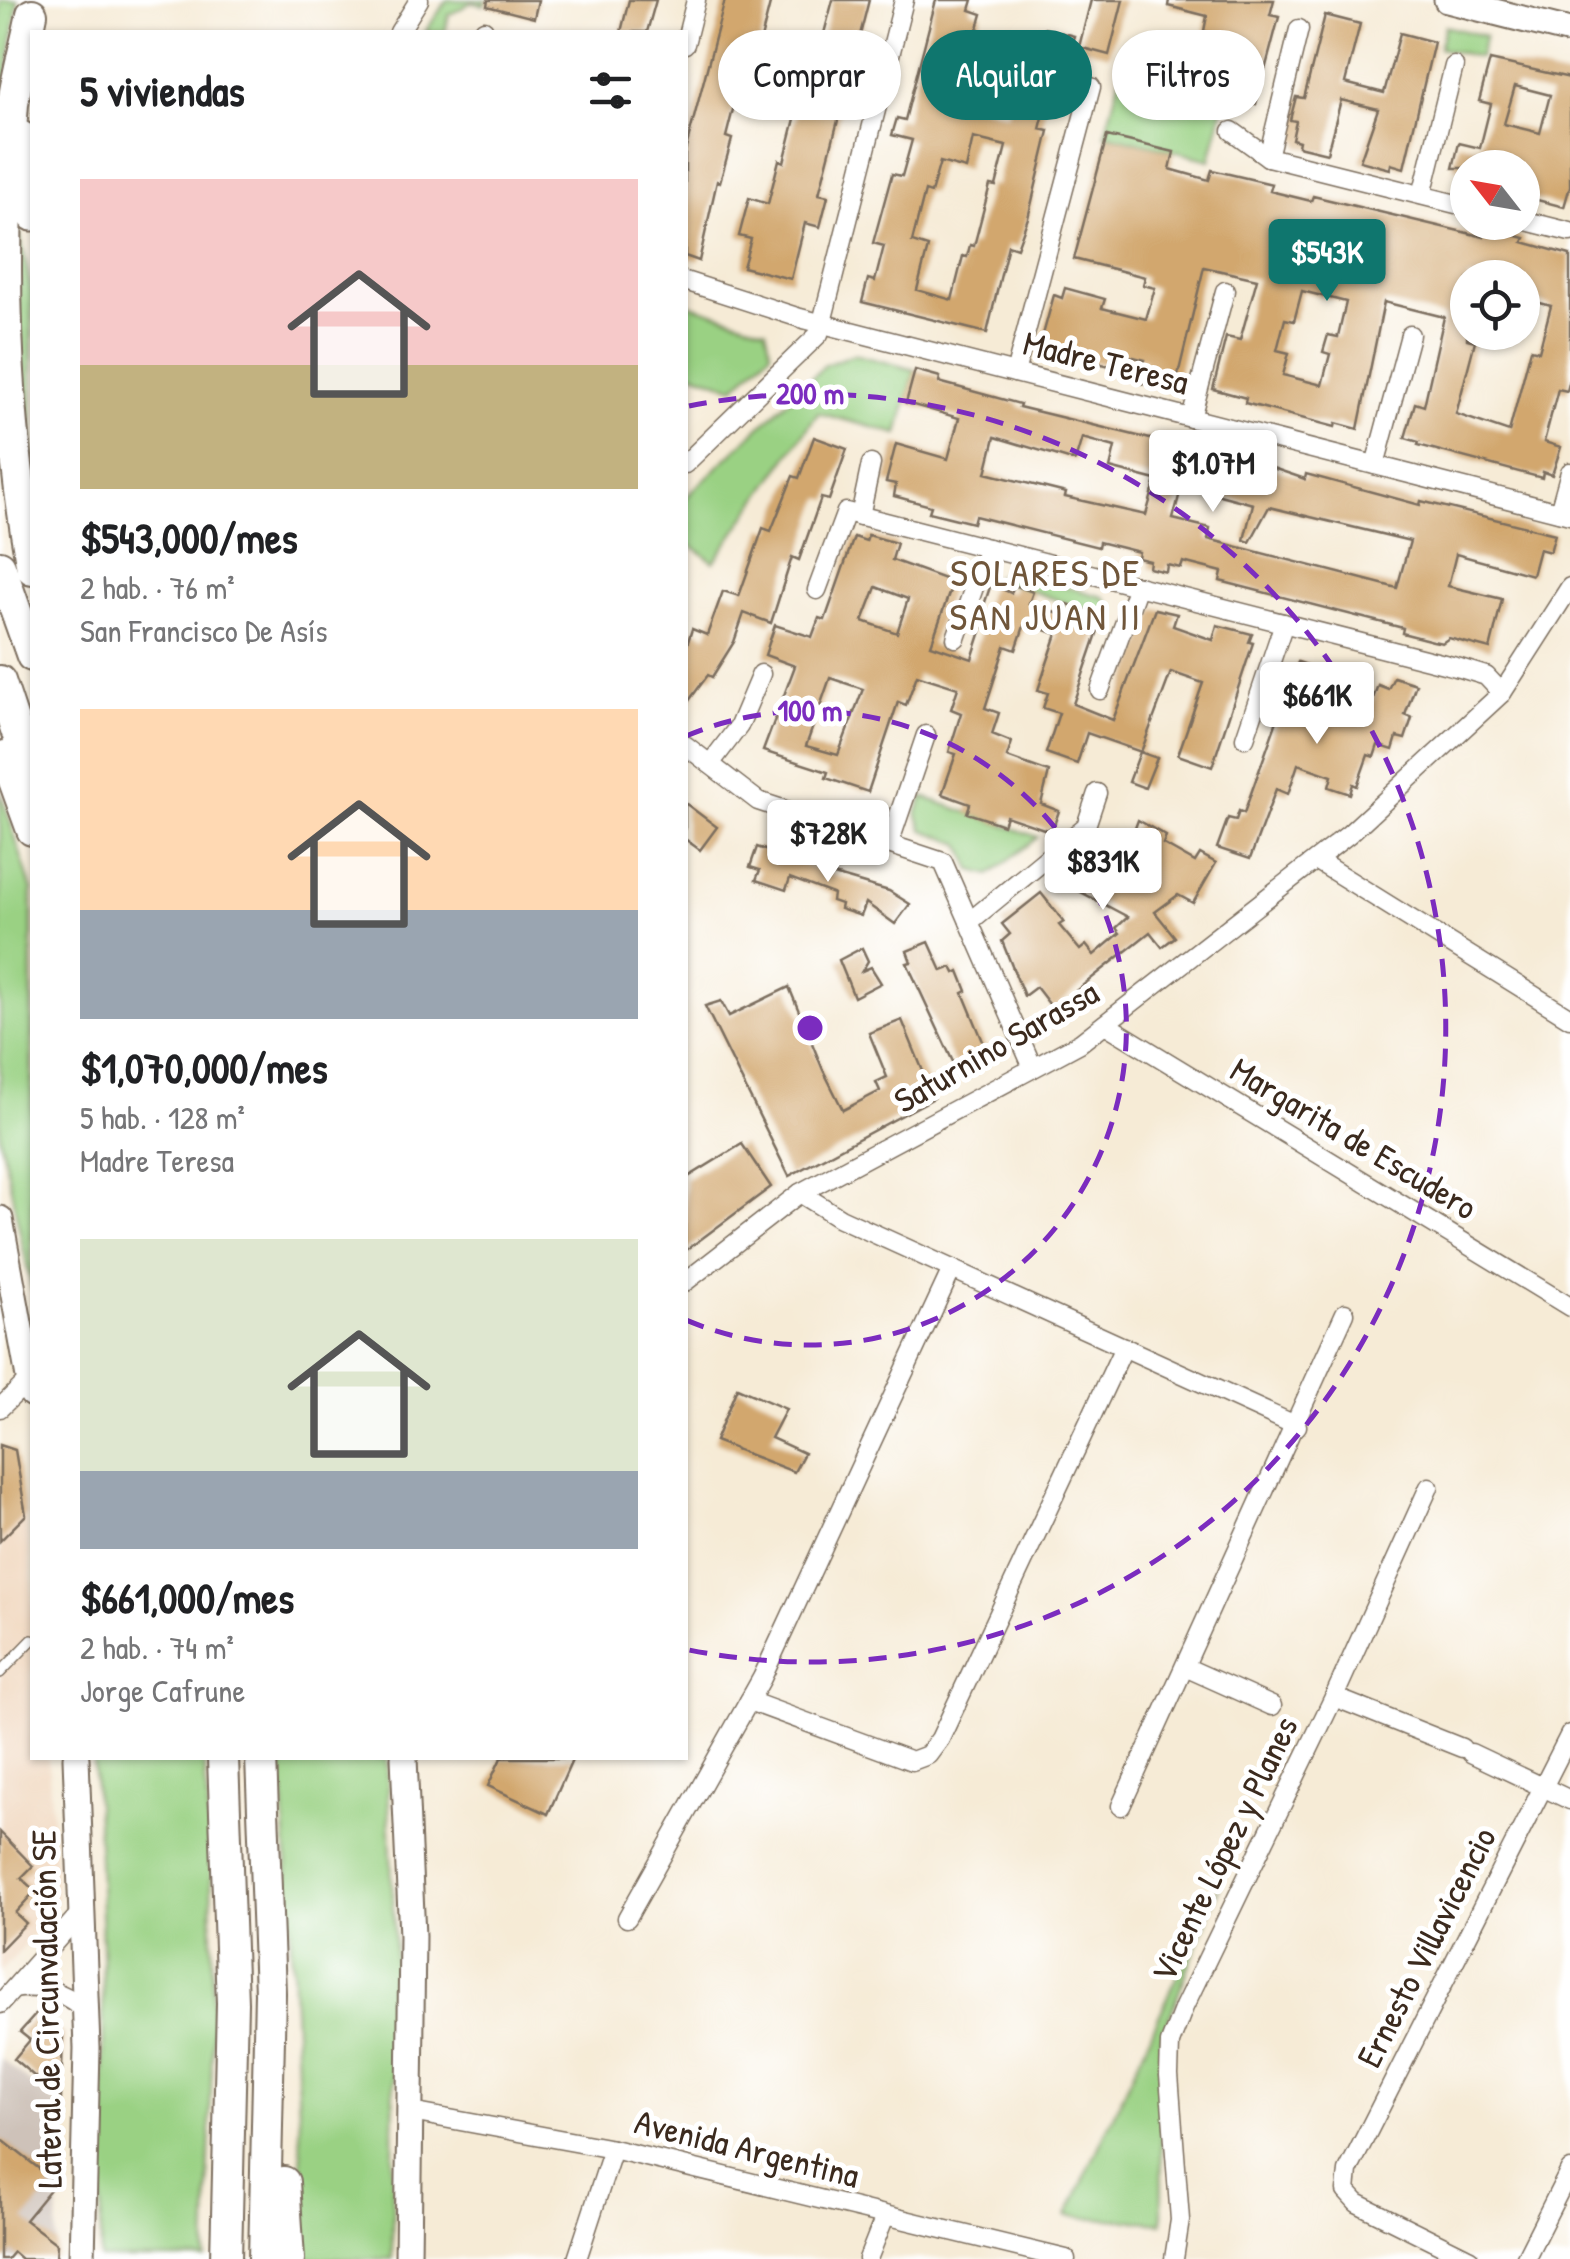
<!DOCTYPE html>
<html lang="es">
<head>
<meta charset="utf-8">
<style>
  :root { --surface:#fff; --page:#f6f6f6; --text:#202124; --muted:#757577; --accent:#0f766e }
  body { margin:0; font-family:"Patrick Hand",sans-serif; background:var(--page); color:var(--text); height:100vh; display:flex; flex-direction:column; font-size:38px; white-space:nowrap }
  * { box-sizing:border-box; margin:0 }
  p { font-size:32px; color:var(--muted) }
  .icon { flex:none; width:55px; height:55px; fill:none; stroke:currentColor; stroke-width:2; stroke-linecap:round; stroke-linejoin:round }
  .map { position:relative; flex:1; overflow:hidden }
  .drawer { position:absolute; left:30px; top:30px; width:658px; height:1730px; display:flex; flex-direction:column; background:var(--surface); border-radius:0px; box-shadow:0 2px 8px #0004 }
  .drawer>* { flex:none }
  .top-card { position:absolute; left:718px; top:30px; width:702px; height:90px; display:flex; gap:20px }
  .needle { width:65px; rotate:301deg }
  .buttons { position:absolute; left:1450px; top:150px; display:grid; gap:20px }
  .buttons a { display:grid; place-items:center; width:90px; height:90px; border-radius:50%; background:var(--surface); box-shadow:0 2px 8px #0004; font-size:50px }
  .price { position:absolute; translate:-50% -85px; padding:0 22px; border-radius:10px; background:#fff; color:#222; font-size:32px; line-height:65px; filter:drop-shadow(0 2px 5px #0008) }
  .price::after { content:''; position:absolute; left:50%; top:60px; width:30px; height:22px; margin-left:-15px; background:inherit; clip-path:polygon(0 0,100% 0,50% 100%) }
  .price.on { background:var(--accent); color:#fff }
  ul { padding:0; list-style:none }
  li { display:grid; align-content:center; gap:20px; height:530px; padding:0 50px }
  li span { display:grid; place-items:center; height:310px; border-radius:0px; color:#555 }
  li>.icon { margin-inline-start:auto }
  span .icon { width:180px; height:180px; fill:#fffc; stroke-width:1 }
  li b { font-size:42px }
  h2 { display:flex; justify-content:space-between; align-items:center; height:120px; padding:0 50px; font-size:42px }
  .pill { padding:0 35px; border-radius:45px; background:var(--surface); box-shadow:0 2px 8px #0004; font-size:35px; line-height:90px }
  .pill.on { background:var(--accent); color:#fff }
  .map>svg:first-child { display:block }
  .built { fill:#f0d6bc }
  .industrial { fill:#cec2b9 }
  .green { fill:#9ad183; stroke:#6a7e50; stroke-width:2.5 }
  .building { fill:#d2a76e; fill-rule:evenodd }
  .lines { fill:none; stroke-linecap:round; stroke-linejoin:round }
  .lane-casing { stroke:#7c6e5e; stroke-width:12 }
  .street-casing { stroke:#7c6e5e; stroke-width:21 }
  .secondary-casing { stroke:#7c6e5e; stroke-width:29 }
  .highway-casing { stroke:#7c6e5e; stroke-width:34 }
  .lane { stroke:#fff; stroke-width:9 }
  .street { stroke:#fff; stroke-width:18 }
  .secondary { stroke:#fff; stroke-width:25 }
  .highway { stroke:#fff; stroke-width:30 }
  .ring { fill:none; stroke:#7b2cbf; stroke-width:5; stroke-dasharray:18 12 }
  .labels { text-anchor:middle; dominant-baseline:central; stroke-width:10; stroke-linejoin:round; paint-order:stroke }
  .street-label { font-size:35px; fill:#3b2a1e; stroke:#fff }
  .neighbourhood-label { font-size:38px; letter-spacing:2.5px; fill:#70563a; stroke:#fff }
  .centre { fill:#7b2cbf; stroke:#fff; stroke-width:5 }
  .ring-label { font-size:30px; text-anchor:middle; font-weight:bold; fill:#7b2cbf; stroke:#fff; stroke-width:10; stroke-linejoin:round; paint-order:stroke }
</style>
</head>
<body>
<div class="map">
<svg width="1570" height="2259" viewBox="0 0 1570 2259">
  <rect width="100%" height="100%" fill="#fff"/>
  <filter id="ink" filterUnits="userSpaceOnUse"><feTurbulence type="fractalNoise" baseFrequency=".01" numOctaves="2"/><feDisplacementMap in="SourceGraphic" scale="20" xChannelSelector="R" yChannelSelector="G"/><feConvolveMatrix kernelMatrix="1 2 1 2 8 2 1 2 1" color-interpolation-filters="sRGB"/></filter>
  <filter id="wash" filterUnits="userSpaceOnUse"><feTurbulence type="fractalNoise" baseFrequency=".0048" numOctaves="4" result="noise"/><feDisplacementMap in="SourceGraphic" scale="40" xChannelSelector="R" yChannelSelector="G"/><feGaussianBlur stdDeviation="2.25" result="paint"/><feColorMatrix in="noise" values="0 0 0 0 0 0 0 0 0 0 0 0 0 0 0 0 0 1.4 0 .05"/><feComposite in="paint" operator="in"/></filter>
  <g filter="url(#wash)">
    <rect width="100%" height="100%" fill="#f6ebd6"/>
    <path class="built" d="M 26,1515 L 32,1577 L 32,1758 L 48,1758 L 57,1896 L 50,1917 L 0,1973 L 0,1541 Z"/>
    <path class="industrial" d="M 0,2058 L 61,2108 L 56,2259 L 0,2259 Z"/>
    <g class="green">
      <path d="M 0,0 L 18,0 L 0,127 Z"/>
      <path d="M 447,0 L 486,0 L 484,5 L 472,2 L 449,15 L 445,32 L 425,32 Z"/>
      <path d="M 1445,26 L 1485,36 L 1479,57 L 1439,48 Z"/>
      <path d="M 1121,73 L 1225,100 L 1210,160 L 1105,134 Z"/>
      <path d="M 13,199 L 32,293 L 32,465 L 24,387 Z"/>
      <path d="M 685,303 L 766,329 L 771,352 L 735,387 L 685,370 Z"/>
      <path d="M 854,354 L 915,370 L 898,434 L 818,413 L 714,562 L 685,541 L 685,498 L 825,365 Z"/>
      <path d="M 1008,571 L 1104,597 L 1112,610 L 1110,618 L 994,578 Z"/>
      <path d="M 0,790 L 32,890 L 32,1291 L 0,1136 Z"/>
      <path d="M 923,797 L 1038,837 L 990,875 L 972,870 L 961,844 L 923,830 L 917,814 Z"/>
      <path d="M 93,1758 L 204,1758 L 211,1857 L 213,2021 L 206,2259 L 100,2259 C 106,2091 105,1925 93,1758 Z"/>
      <path d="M 282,1758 L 387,1758 L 395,1956 L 392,2259 L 306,2259 Z"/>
      <path d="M 1221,1882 L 1161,2039 L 1162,2223 L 1067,2216 Z"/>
    </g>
    <g id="blocks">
      <g class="building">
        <path d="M 488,0 L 538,0 L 534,18 L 487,6 Z"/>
        <path d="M 629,0 L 656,0 L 647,32 L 621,32 Z"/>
        <path d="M 725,0 L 771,0 L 759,47 L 776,52 L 770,73 L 744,66 L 726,137 L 732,139 L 720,182 L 717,181 L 699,261 L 685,256 L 685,152 Z"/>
        <path d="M 833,0 L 869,0 L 819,194 L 828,196 L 820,227 L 805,223 L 791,279 L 743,267 L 751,239 L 739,236 L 749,198 L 768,204 L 779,160 L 784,162 L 802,91 L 808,93 Z"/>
        <path d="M 936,0 L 973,0 L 970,10 L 982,14 L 976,35 L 964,32 L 951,84 L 968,89 L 964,102 L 1007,114 L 1024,47 L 1032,49 L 1034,40 L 1041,42 L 1044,28 L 1074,36 L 1058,92 L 1050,90 L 1040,129 L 1049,131 L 1028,218 L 1017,248 L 1008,245 L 987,333 L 862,302 L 868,279 L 875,281 L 884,246 L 873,243 L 892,174 L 902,176 L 912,140 L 892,135 L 897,118 L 905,120 ZM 973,138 L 1006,146 L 996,186 L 990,185 L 974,246 L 970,245 L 967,257 L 963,256 L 952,300 L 917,290 L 928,247 L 912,242 L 925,191 L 931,193 L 940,162 L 966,169 Z"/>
        <path d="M 1091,0 L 1123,0 L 1109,55 L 1079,47 Z"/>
        <path d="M 1169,0 L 1274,0 L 1270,15 L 1279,17 L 1256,104 L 1220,99 L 1236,40 L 1204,31 L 1207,16 L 1168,6 Z"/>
        <path d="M 1325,15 L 1360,24 L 1345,83 L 1384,93 L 1400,33 L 1434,42 L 1404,168 L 1391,164 L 1390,169 L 1360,161 L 1378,109 L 1341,100 L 1327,153 L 1298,146 L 1299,141 L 1292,139 L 1296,121 L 1290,120 L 1296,97 L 1304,98 Z"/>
        <path d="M 1136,51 L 1195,66 L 1189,90 L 1130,75 Z"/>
        <path d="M 1490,60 L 1570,78 L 1570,186 L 1564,207 L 1522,196 L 1522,168 L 1453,168 L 1459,143 L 1480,148 L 1491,104 L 1479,101 ZM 1515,86 L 1550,95 L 1540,133 L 1504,124 Z"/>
        <path d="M 1107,136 L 1174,152 L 1170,169 L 1209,180 L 1212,170 L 1272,184 L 1270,191 L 1311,201 L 1313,196 L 1484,237 L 1486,228 L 1525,238 L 1523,242 L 1570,255 L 1570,379 L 1567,391 L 1558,389 L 1544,442 L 1561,447 L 1552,475 L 1543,472 L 1542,478 L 1418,445 L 1419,442 L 1405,438 L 1415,403 L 1424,406 L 1444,317 L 1384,302 L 1358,429 L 1336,423 L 1335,427 L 1245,403 L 1246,398 L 1213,389 L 1226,337 L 1240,340 L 1257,279 L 1204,267 L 1174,392 L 1140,383 L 1145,360 L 1114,352 L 1110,366 L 1047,351 L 1041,342 L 1054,295 L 1062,298 L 1065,288 L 1105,299 L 1102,308 L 1146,319 L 1155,288 L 1143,285 L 1145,277 L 1074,259 ZM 1468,278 L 1526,278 L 1522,298 L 1551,306 L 1539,351 L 1531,349 L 1509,432 L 1456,414 L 1475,341 L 1467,339 ZM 1302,291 L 1346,302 L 1338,337 L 1328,335 L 1323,352 L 1330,354 L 1322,385 L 1283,375 L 1289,353 L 1277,350 L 1285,319 L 1294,321 Z"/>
        <path d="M 915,370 L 940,377 L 939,382 L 1020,404 L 1019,407 L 1179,446 L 1236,458 L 1237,456 L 1305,479 L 1306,474 L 1420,505 L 1421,501 L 1555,534 L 1550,552 L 1539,549 L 1532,575 L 1456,554 L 1448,586 L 1502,599 L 1494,633 L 1490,649 L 1449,638 L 1442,643 L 1433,641 L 1402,633 L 1403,628 L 1220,581 L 1222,572 L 1183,562 L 1181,568 L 1167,565 L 1166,572 L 1149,568 L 1150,561 L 1138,558 L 1139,552 L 1099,542 L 1098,547 L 975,516 L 973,523 L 929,512 L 931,506 L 894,496 L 896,484 L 886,482 L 896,444 L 948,459 L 959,418 L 906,403 ZM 995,437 L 1075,461 L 1082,438 L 1115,447 L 1110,468 L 1156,480 L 1146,515 L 1065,497 L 1066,493 L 986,473 ZM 1182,485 L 1253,504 L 1244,540 L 1250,542 L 1269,507 L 1410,541 L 1397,588 L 1208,539 L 1210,528 L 1173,519 Z"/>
        <path d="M 814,437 L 847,449 L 829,500 L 821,498 L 799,560 L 792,557 L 771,623 L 744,613 L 734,642 L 712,677 L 708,675 L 685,706 L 685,651 L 692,629 L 707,635 L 723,591 L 739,596 L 763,528 L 771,531 L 793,476 L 799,478 Z"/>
        <path d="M 868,535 L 897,543 L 892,560 L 953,582 L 931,645 L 972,659 L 986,616 L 981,614 L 991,584 L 1011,593 L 1014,585 L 1033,592 L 1029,603 L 1064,616 L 1068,604 L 1103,616 L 1073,704 L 1113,720 L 1155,609 L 1177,614 L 1173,626 L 1213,640 L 1217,625 L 1252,634 L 1249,642 L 1253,643 L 1212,767 L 1178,755 L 1203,683 L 1171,672 L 1141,752 L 1087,733 L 1077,764 L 1046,753 L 1059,713 L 1043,708 L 1048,693 L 1038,690 L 1057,634 L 1025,623 L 1016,650 L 1005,646 L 985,708 L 999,713 L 992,734 L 1012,742 L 1007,757 L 1049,772 L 1041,804 L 1059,811 L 1054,825 L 1047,830 L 1006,816 L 1003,825 L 989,820 L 967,813 L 970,804 L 942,794 L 956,754 L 949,752 L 961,713 L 951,709 L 958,688 L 917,675 L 906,705 L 898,702 L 868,792 L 826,778 L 828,772 L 763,751 L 795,666 L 765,655 L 775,625 L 812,637 L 819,618 L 825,620 L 854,537 L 866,541 ZM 876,587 L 908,599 L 897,633 L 863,621 ZM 830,678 L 863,689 L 838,755 L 806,746 Z"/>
        <path d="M 1298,662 L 1333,674 L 1320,710 L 1363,725 L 1378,685 L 1388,689 L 1394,677 L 1416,684 L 1405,715 L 1412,718 L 1405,739 L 1397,737 L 1393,750 L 1378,745 L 1374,757 L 1368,755 L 1357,786 L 1353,784 L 1350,794 L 1329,787 L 1332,776 L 1298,764 L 1288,794 L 1276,789 L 1250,859 L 1217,848 L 1228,818 L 1236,820 L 1239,811 L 1244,813 Z"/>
        <path d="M 1140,752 L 1157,758 L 1145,788 L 1129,782 Z"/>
        <path d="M 685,803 L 717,827 L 700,850 L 685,839 Z"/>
        <path d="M 1138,820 L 1166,836 L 1163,844 L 1195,862 L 1200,854 L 1216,863 L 1193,903 L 1178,895 L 1155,912 L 1175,937 L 1162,947 L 1150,932 L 1053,1009 L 1036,987 L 1024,996 L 1002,941 L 1010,934 L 1002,924 L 1041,893 L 1064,922 L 1059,925 L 1080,950 L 1086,945 L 1094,955 L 1120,933 L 1116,928 L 1128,917 L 1077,890 L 1094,858 L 1081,852 L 1100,836 L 1127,850 Z"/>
        <path d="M 757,847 L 827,873 L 889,891 L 910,904 L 895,924 L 866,903 L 861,916 L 840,909 L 841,904 L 832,901 L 833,894 L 790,878 L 786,890 L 756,880 L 760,870 L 750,867 Z"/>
        <path d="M 929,942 L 942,971 L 952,967 L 955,973 L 959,971 L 967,991 L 963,993 L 987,1051 L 954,1064 L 907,963 L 911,962 L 907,951 Z"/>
        <path d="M 862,948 L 868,961 L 862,971 L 871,967 L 881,983 L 854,997 L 839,960 Z"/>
        <path d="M 789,987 L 823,1070 L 843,1110 L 880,1091 L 876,1082 L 887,1077 L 869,1033 L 902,1020 L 934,1098 L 789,1176 L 705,1006 L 721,1001 L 729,1016 Z"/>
        <path d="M 742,1144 L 771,1187 L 685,1251 L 685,1179 Z"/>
        <path d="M 737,1388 L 786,1409 L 771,1438 L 804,1453 L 794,1472 L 715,1441 Z"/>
        <path d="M 0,1445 L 15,1450 L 26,1515 L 0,1541 Z"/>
        <path d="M 501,1758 L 573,1758 L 548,1814 L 488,1786 Z"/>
        <path d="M 0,1832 L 33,1866 L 21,1878 L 35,1891 L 15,1913 L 26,1923 L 0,1950 Z"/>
        <path d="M 38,2012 L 63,2034 L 61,2099 L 14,2059 L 30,2040 L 20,2032 Z"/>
        <path d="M 0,2138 L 56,2182 L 25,2220 L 57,2244 L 56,2259 L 21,2259 L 13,2252 L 7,2259 L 0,2259 Z"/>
      </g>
    </g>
  </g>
  <g filter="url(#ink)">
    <use href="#blocks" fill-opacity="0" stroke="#7c6e5e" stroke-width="2.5"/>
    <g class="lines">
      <g class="lane-casing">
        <path id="lane" d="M 0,1673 L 32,1640"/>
      </g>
      <g class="street-casing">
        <g id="street">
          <path d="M 399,32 L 419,0"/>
          <path d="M 483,32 L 484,30"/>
          <path d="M 685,44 L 696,0"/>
          <path d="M 1232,131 L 1268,157 L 1468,207"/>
          <path d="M 1268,157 L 1299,29"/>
          <path d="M 1422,195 L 1454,66"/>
          <path d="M 1522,220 L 1570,232"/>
          <path d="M 685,281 L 800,318 L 1570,515"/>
          <path d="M 1015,373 L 1091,87"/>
          <path d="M 1191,418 L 1225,291"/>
          <path d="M 685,464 L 819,334 L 904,0"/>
          <path d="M 1375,465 L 1410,335"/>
          <path d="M 1559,512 L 1570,472"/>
          <path d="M 860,516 L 871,464"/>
          <path d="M 817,590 L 846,512 L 1460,668 L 1486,676 L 1502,693"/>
          <path d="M 956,638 L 988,548"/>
          <path d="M 1100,690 L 1138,586"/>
          <path d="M 1245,738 L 1284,623"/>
          <path d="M 685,745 L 758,801 L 943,862 L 1033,1068"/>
          <path d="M 710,764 L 739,726 L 761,674"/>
          <path d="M 889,844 L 926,735"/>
          <path d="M 1316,860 L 1570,1018"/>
          <path d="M 969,922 L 1086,826 L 1097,793"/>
          <path d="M 1105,1024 L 1570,1307"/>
          <path d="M 800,1193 L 840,1218 L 1297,1426"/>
          <path d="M 685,1282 L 800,1193 L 1080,1043 L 1349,834 L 1502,693 L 1570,587"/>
          <path d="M 0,1408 L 30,1379"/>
          <path d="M 1185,1667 L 1272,1706"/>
          <path d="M 1334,1697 L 1462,1748"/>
          <path d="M 749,1701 L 912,1761 L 928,1755 L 940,1739 L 1124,1347"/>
          <path d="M 1471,1753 L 1570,1800"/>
          <path d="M 1121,1806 L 1345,1313"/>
          <path d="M 627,1918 L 762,1678 L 952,1269"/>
          <path d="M 14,1989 C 42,1984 65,1992 86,2011"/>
          <path d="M 0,2004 L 84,1909"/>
          <path d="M 411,2112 L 613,2149 L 1066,2259"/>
          <path d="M 577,2259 L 613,2149"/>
          <path d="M 868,2259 L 885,2216"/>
          <path d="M 1174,2259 L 1180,2220 L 1169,2075 L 1170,2043 L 1184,2007 L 1334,1697 L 1429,1487"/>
          <path d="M 1470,2259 L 1357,2203 L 1346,2191 L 1348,2171 L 1570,1734"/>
          <path d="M 1525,2259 L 1570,2170"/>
        </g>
      </g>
      <g class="secondary-casing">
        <g id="secondary">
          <path d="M 1447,0 L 1570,31"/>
          <path d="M 22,134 L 32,218"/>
          <path d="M 0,1219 L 32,1394"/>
          <path d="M 76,1758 L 87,2048 L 82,2259"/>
          <path d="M 404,1758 L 412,1936 L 408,2259"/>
        </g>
      </g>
      <g class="highway-casing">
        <g id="highway">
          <path d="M 32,14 C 26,44 17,74 13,104 C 0,258 5,417 32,569"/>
          <path d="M 0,566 L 32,656"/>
          <path d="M 0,681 L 32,778"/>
          <path d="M 5,756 L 32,830"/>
          <path d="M 223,1758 L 232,2003 L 226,2259"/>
          <path d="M 261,1758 L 270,1993 L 264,2259"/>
          <path d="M 284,2182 L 289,2259"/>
        </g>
      </g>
      <use href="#lane" class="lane"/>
      <use href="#street" class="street"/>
      <use href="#secondary" class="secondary"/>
      <use href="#highway" class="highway"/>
    </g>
  </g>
  <g class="ring">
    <path d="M686 736A317 317 0 1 1 686 1320"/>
    <path d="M689 406A634 634 0 1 1 689 1650"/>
  </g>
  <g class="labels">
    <g class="street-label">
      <text transform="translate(1106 362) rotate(14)">Madre Teresa</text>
      <text transform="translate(996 1046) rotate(-30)">Saturnino Sarassa</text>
      <text transform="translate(1354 1138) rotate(31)">Margarita de Escudero</text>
      <text transform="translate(1224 1849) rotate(-64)">Vicente López y Planes</text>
      <text transform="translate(1426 1947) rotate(-63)">Ernesto Villavicencio</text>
      <text transform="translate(46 2009) rotate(-91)">Lateral de Circunvalación SE</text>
      <text transform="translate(747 2148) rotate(14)">Avenida Argentina</text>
    </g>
    <g class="neighbourhood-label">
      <text x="1046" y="572">SOLARES DE<tspan x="1046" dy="44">SAN JUAN II</tspan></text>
    </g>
  </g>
  <circle cx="810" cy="1028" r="15" class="centre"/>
  <g class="ring-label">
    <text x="810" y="404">200 m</text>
    <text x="810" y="721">100 m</text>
  </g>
</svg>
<div class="buttons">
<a><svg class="needle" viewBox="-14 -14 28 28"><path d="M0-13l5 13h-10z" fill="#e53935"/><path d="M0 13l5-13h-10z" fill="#757577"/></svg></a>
<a><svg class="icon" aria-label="locate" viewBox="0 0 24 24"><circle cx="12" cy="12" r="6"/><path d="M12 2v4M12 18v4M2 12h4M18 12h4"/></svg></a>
</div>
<b class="price on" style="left:1327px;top:304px">$543K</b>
<b class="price" style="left:1213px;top:515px">$1.07M</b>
<b class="price" style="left:1317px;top:747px">$661K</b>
<b class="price" style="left:828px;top:885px">$728K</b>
<b class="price" style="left:1103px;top:913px">$831K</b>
<div class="top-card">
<a class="pill">Comprar</a>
<a class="pill on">Alquilar</a>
<a class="pill">Filtros</a>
</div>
<section class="drawer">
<h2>5 viviendas<svg class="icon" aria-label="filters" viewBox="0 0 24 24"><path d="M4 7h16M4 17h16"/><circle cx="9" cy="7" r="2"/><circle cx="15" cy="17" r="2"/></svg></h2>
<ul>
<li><span style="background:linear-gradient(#f6c9c9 60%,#c2b280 0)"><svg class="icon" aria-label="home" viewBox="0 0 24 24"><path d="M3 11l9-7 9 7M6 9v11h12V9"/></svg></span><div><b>$543,000/mes</b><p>2 hab. · 76 m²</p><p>San Francisco De Asís</p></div></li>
<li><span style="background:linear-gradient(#ffd9b3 65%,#9aa5b1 0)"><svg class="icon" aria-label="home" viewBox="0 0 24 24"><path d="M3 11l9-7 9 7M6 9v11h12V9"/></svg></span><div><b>$1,070,000/mes</b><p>5 hab. · 128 m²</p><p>Madre Teresa</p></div></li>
<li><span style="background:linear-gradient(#dfe7d0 75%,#9aa5b1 0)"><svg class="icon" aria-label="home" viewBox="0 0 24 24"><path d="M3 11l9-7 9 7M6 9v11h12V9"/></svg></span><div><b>$661,000/mes</b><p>2 hab. · 74 m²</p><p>Jorge Cafrune</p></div></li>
</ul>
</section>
</div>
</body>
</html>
